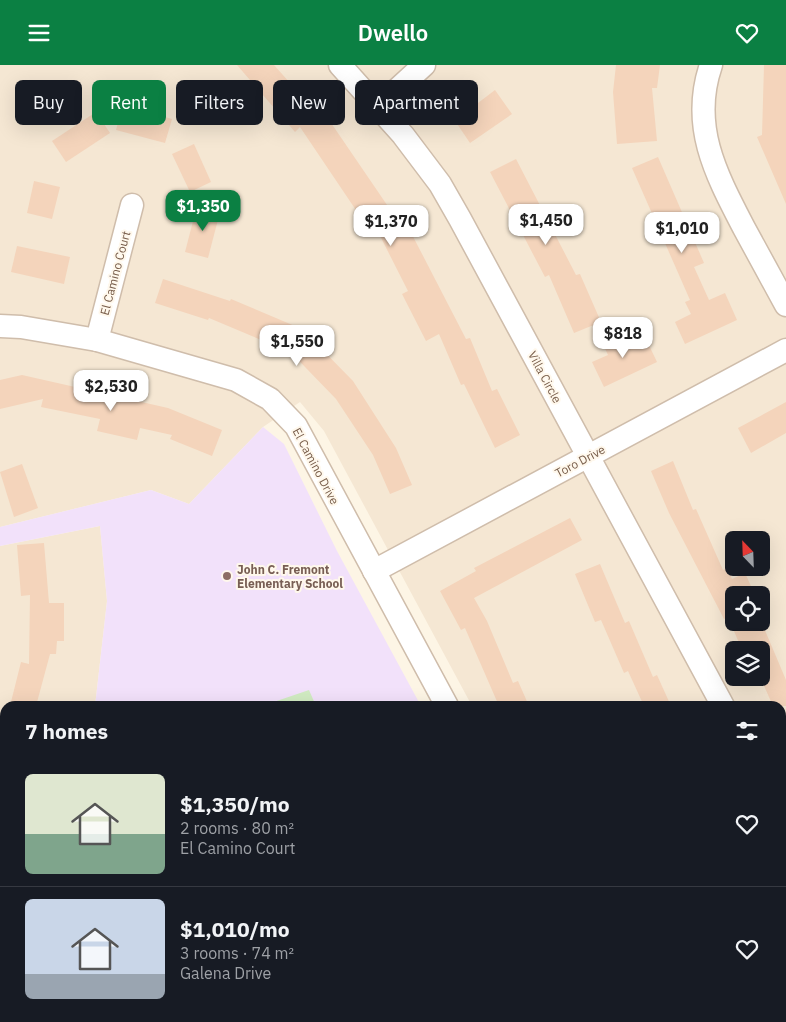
<!DOCTYPE html>
<html lang="en">
<head>
<meta charset="utf-8">
<style>
  :root { --surface:#171b24; --page:#20242c; --text:#f1f3f6; --muted:#9ea1a6; --line:#363941; --accent:#0b8043 }
  body { margin:0; font-family:"IBM Plex Sans",sans-serif; background:var(--page); color:var(--text); height:100vh; display:flex; flex-direction:column; font-size:19px; white-space:nowrap }
  * { box-sizing:border-box; margin:0 }
  p { font-size:16px; color:var(--muted) }
  .icon { flex:none; width:28px; height:28px; fill:none; stroke:currentColor; stroke-width:2; stroke-linecap:round; stroke-linejoin:round }
  .map { position:relative; flex:1; overflow:hidden }
  .side { position:absolute; left:0px; top:636px; width:786px; height:321px; display:flex; flex-direction:column; background:var(--surface); border-radius:15px 15px 0 0; box-shadow:0 5px 20px #0002 }
  .side>* { flex:none }
  .guide { position:absolute; left:15px; top:15px; width:500px; height:45px; display:flex; gap:10px }
  .needle { width:32px; rotate:337deg }
  .tools { position:absolute; left:725px; top:466px; display:grid; gap:10px }
  .tools a { display:grid; place-items:center; width:45px; height:45px; border-radius:8px; background:var(--surface); box-shadow:0 5px 20px #0002; font-size:25px }
  .price { position:absolute; translate:-50% -42px; padding:0 11px; border-radius:10px; background:#fff; color:#222; font-size:16px; line-height:32px; filter:drop-shadow(0 1px 2px #0008) }
  .price::after { content:''; position:absolute; left:50%; top:30px; width:15px; height:11px; margin-left:-8px; background:inherit; clip-path:polygon(0 0,100% 0,50% 100%) }
  .price.active { background:var(--accent); color:#fff }
  ul { padding:0; list-style:none }
  li { display:flex; align-items:center; gap:15px; height:125px; padding:0 25px }
  li+li { border-top:1px solid var(--line) }
  li span { display:grid; place-items:center; flex:none; width:140px; height:100px; border-radius:8px; color:#555 }
  li>.icon { margin-inline-start:auto }
  span .icon { width:60px; height:60px; fill:#fffc; stroke-width:1 }
  li b { font-size:21px }
  h2 { display:flex; justify-content:space-between; align-items:center; height:60px; padding:0 25px; font-size:21px }
  .chip { padding:0 18px; border-radius:8px; background:var(--surface); box-shadow:0 5px 20px #0002; font-size:18px; line-height:45px }
  .chip.active { background:var(--accent); color:#fff }
  header { display:flex; justify-content:space-between; align-items:center; height:65px; padding:0 25px; background:var(--accent); color:#fff; font-size:22px; font-weight:600 }
  .map>svg:first-child { display:block }
  .residential { fill:#f5e7d3; fill-rule:evenodd }
  .education { fill:#f2e1fa }
  .green { fill:#d1ebc2 }
  .building { fill:#f4d4bb }
  .lines { fill:none; stroke-linecap:round; stroke-linejoin:round }
  .street-casing { stroke:#cfbdab; stroke-width:25 }
  .street { stroke:#fff; stroke-width:22 }
  .education-dot { fill:#8d6e63; stroke:#fff8ec; stroke-width:2 }
  .labels { text-anchor:middle; dominant-baseline:central; stroke-width:4; stroke-linejoin:round; paint-order:stroke }
  .street-label { font-size:12px; fill:#775c49; stroke:#fff8ec }
  .education-label { font-size:12px; font-weight:bold; fill:#785e54; stroke:#fff8ec; text-anchor:start }
</style>
</head>
<body>
<header><svg class="icon" aria-label="menu" viewBox="0 0 24 24"><path d="M4 6h16M4 12h16M4 18h16"/></svg>Dwello<svg class="icon" aria-label="heart" viewBox="0 0 24 24"><path d="M12 20l-8-8c-3-5 5-10 8-4 3-6 11-1 8 4z"/></svg></header>
<div class="map">
<svg width="786" height="957" viewBox="0 0 786 957">
  <rect width="100%" height="100%" fill="#fdf5e5"/>
  <g class="residential">
    <path d="M 0,0 L 786,0 L 786,957 L 570,957 L 572,952 L 781,952 L 781,641 L 472,641 L 324,366 L 300,337 L 263,362 L 189,439 L 151,425 L 0,462 ZM 734,475 L 761,475 L 761,502 L 734,502 ZM 734,530 L 761,530 L 761,558 L 734,558 ZM 734,585 L 761,585 L 761,612 L 734,612 Z"/>
    <path d="M 100,461 L 107,536 L 95,641 L 5,641 L 5,851 L 0,862 L 0,481 Z"/>
  </g>
  <g class="education">
    <path d="M 263,362 L 284,379 L 337,486 L 421,641 L 95,641 L 107,536 L 100,461 L 0,481 L 0,462 L 151,425 L 189,439 Z"/>
    <path d="M 5,851 L 5,952 L 525,953 L 523,957 L 0,957 L 0,862 Z"/>
  </g>
  <path class="green" d="M 309,625 L 316,641 L 262,641 Z"/>
  <g class="building">
    <path d="M 237,0 L 274,0 L 323,55 L 327,52 L 400,159 L 405,156 L 466,274 L 470,273 L 492,326 L 497,324 L 520,370 L 495,383 L 464,319 L 461,320 L 439,269 L 426,276 L 402,229 L 408,226 L 374,159 L 368,163 L 300,62 L 295,67 Z"/>
    <path d="M 616,0 L 660,0 L 657,23 L 652,23 L 657,76 L 617,79 L 613,27 Z"/>
    <path d="M 764,0 L 786,0 L 786,139 L 757,72 L 762,70 Z"/>
    <path d="M 495,25 L 512,49 L 470,78 L 449,47 L 473,31 L 478,38 Z"/>
    <path d="M 123,40 L 172,54 L 165,78 L 116,65 Z"/>
    <path d="M 96,47 L 110,68 L 66,97 L 52,76 Z"/>
    <path d="M 194,79 L 211,117 L 190,127 L 172,89 Z"/>
    <path d="M 658,92 L 704,198 L 694,202 L 709,235 L 725,228 L 737,255 L 685,279 L 675,257 L 691,249 L 685,237 L 690,235 L 632,103 Z"/>
    <path d="M 516,94 L 576,210 L 580,209 L 601,257 L 574,268 L 549,210 L 545,212 L 490,107 Z"/>
    <path d="M 34,116 L 60,122 L 52,154 L 27,148 Z"/>
    <path d="M 197,141 L 220,147 L 208,193 L 185,187 Z"/>
    <path d="M 17,181 L 70,192 L 64,219 L 11,207 Z"/>
    <path d="M 163,214 L 230,236 L 231,234 L 302,264 L 353,316 L 396,383 L 412,420 L 390,429 L 373,390 L 336,334 L 276,272 L 273,280 L 209,253 L 208,255 L 155,238 Z"/>
    <path d="M 625,269 L 630,279 L 645,272 L 657,297 L 604,322 L 592,297 L 608,290 L 603,279 Z"/>
    <path d="M 22,310 L 168,343 L 222,365 L 212,391 L 170,374 L 172,370 L 140,363 L 137,375 L 97,366 L 100,354 L 41,342 L 43,334 L 0,344 L 0,315 Z"/>
    <path d="M 786,337 L 786,368 L 751,388 L 738,363 Z"/>
    <path d="M 673,396 L 693,445 L 696,444 L 723,505 L 727,503 L 732,514 L 745,508 L 755,530 L 734,530 L 734,558 L 761,556 L 786,615 L 786,641 L 773,641 L 761,614 L 761,585 L 742,585 L 728,552 L 724,554 L 669,448 L 651,406 Z"/>
    <path d="M 22,399 L 38,443 L 14,452 L 0,407 Z"/>
    <path d="M 570,453 L 582,475 L 474,533 L 487,556 L 513,618 L 518,616 L 529,641 L 499,641 L 465,563 L 461,565 L 440,526 L 476,506 L 474,503 Z"/>
    <path d="M 44,478 L 49,538 L 64,538 L 64,576 L 57,576 L 56,589 L 50,589 L 36,641 L 10,641 L 21,597 L 29,599 L 30,530 L 21,531 L 17,480 Z"/>
    <path d="M 600,499 L 625,558 L 629,556 L 653,612 L 657,610 L 671,641 L 644,641 L 628,606 L 624,608 L 601,555 L 595,557 L 575,509 Z"/>
  </g>
  <g class="lines">
    <g class="street-casing">
      <g id="street">
        <path d="M 340,0 L 403,70 L 440,119 L 460,154 L 723,641"/>
        <path d="M 711,0 C 690,61 716,109 744,163 C 758,189 772,214 786,240"/>
        <path d="M 377,43 L 424,0"/>
        <path d="M 0,261 L 21,262 L 97,275 L 236,315 L 270,334 L 296,361 L 447,641"/>
        <path d="M 97,275 L 132,140"/>
        <path d="M 374,506 L 786,285"/>
        <path d="M 781,747 L 786,755"/>
        <path d="M 547,957 L 549,952"/>
      </g>
    </g>
    <use href="#street" class="street"/>
  </g>
  <circle class="education-dot" cx="227" cy="511" r="5"/>
  <g class="labels">
    <g class="street-label">
      <text transform="translate(115 208) rotate(-75)">El Camino Court</text>
      <text transform="translate(545 312) rotate(62)">Villa Circle</text>
      <text transform="translate(580 396) rotate(-28)">Toro Drive</text>
      <text transform="translate(316 401) rotate(62)">El Camino Drive</text>
    </g>
    <g class="education-label">
      <text x="237" y="504">John C. Fremont<tspan x="237" dy="14">Elementary School</tspan></text>
    </g>
  </g>
</svg>
<div class="tools">
<a><svg class="needle" viewBox="-14 -14 28 28"><path d="M0-13l5 13h-10z" fill="#e53935"/><path d="M0 13l5-13h-10z" fill="#9ea1a6"/></svg></a>
<a><svg class="icon" aria-label="locate" viewBox="0 0 24 24"><circle cx="12" cy="12" r="6"/><path d="M12 2v4M12 18v4M2 12h4M18 12h4"/></svg></a>
<a><svg class="icon" aria-label="layers" viewBox="0 0 24 24"><path d="M12 4l9 5-9 5-9-5zM3 14l9 5 9-5"/></svg></a>
</div>
<b class="price active" style="left:203px;top:167px">$1,350</b>
<b class="price" style="left:546px;top:181px">$1,450</b>
<b class="price" style="left:391px;top:182px">$1,370</b>
<b class="price" style="left:682px;top:189px">$1,010</b>
<b class="price" style="left:623px;top:294px">$818</b>
<b class="price" style="left:297px;top:302px">$1,550</b>
<b class="price" style="left:111px;top:347px">$2,530</b>
<div class="guide">
<a class="chip">Buy</a>
<a class="chip active">Rent</a>
<a class="chip">Filters</a>
<a class="chip">New</a>
<a class="chip">Apartment</a>
</div>
<section class="side">
<h2>7 homes<svg class="icon" aria-label="filters" viewBox="0 0 24 24"><path d="M4 7h16M4 17h16"/><circle cx="9" cy="7" r="2"/><circle cx="15" cy="17" r="2"/></svg></h2>
<ul>
<li><span style="background:linear-gradient(#dfe7d0 60%,#7fa58c 0)"><svg class="icon" aria-label="home" viewBox="0 0 24 24"><path d="M3 11l9-7 9 7M6 9v11h12V9"/></svg></span><div><b>$1,350/mo</b><p>2 rooms · 80 m²</p><p>El Camino Court</p></div><svg class="icon" aria-label="heart" viewBox="0 0 24 24"><path d="M12 20l-8-8c-3-5 5-10 8-4 3-6 11-1 8 4z"/></svg></li>
<li><span style="background:linear-gradient(#c9d6e8 75%,#9aa5b1 0)"><svg class="icon" aria-label="home" viewBox="0 0 24 24"><path d="M3 11l9-7 9 7M6 9v11h12V9"/></svg></span><div><b>$1,010/mo</b><p>3 rooms · 74 m²</p><p>Galena Drive</p></div><svg class="icon" aria-label="heart" viewBox="0 0 24 24"><path d="M12 20l-8-8c-3-5 5-10 8-4 3-6 11-1 8 4z"/></svg></li>
</ul>
</section>
</div>
</body>
</html>
